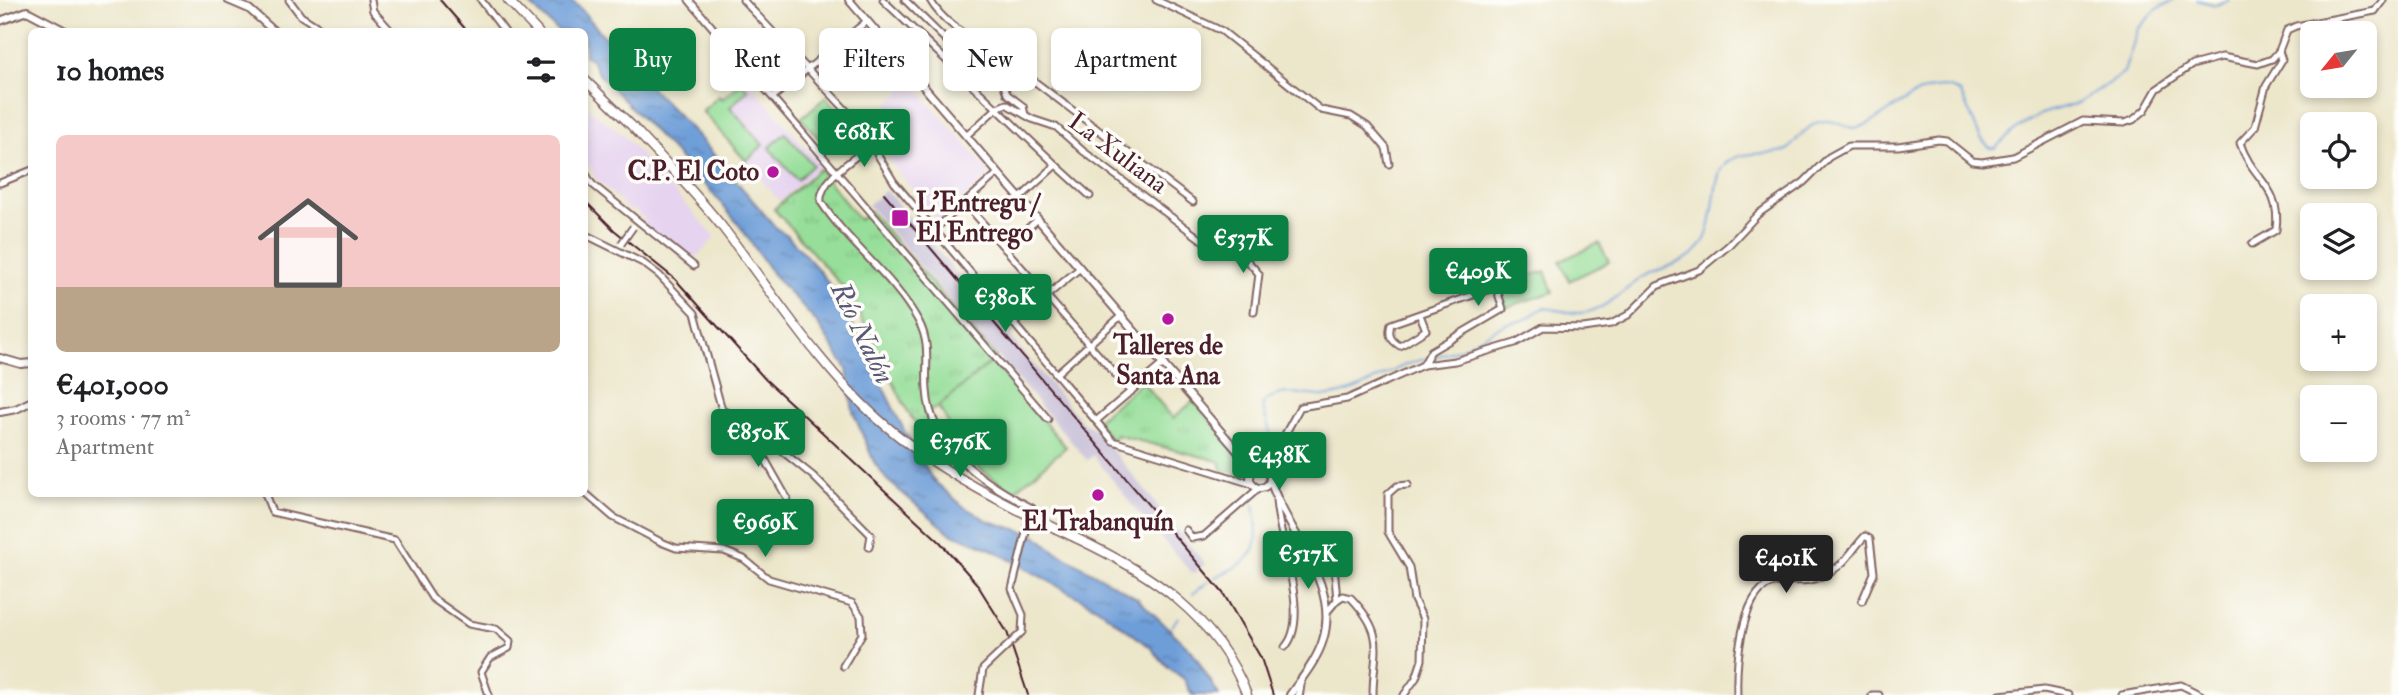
<!DOCTYPE html>
<html lang="en">
<head>
<meta charset="utf-8">
<style>
  :root { --surface:#fff; --page:#f2f2f2; --text:#202124; --muted:#757577; --line:#e0e0e0; --accent:#0b8043 }
  body { margin:0; font-family:"IM FELL Double Pica",serif; background:var(--page); color:var(--text); height:100vh; display:flex; flex-direction:column; font-size:26px; white-space:nowrap }
  * { box-sizing:border-box; margin:0 }
  p { font-size:23px; color:var(--muted) }
  .icon { flex:none; width:38px; height:38px; fill:none; stroke:currentColor; stroke-width:2; stroke-linecap:round; stroke-linejoin:round }
  .map { position:relative; flex:1; overflow:hidden }
  .details { position:absolute; left:28px; top:28px; width:560px; height:469px; display:flex; flex-direction:column; background:var(--surface); border-radius:10px; box-shadow:0 4px 10px #0003 }
  .details>* { flex:none }
  .top-card { position:absolute; left:609px; top:28px; width:665px; height:63px; display:flex; gap:14px }
  .needle { width:46px; rotate:240deg }
  .buttons { position:absolute; left:2300px; top:21px; display:grid; gap:14px }
  .buttons a { display:grid; place-items:center; width:77px; height:77px; border-radius:10px; background:var(--surface); box-shadow:0 4px 10px #0003; font-size:35px }
  .price { position:absolute; translate:-50% -60px; padding:0 16px; border-radius:7px; background:var(--accent); color:#fff; font-size:23px; line-height:46px; filter:drop-shadow(0 2px 4px #0008) }
  .price::after { content:''; position:absolute; left:50%; top:42px; width:21px; height:16px; margin-left:-10px; background:inherit; clip-path:polygon(0 0,100% 0,50% 100%) }
  .price.on { background:#222; color:#fff }
  ul { padding:0; list-style:none }
  li { display:grid; align-content:center; gap:14px; height:371px; padding:0 28px }
  li+li { border-top:2px solid var(--line) }
  li span { display:grid; place-items:center; height:217px; border-radius:10px; color:#555 }
  li>.icon { margin-inline-start:auto }
  span .icon { width:126px; height:126px; fill:#fffc; stroke-width:1 }
  li b { font-size:30px }
  h2 { display:flex; justify-content:space-between; align-items:center; height:84px; padding:0 28px; font-size:30px }
  .chip { padding:0 24px; border-radius:10px; background:var(--surface); box-shadow:0 4px 10px #0003; font-size:24px; line-height:63px }
  .chip.on { background:var(--accent); color:#fff }
  .map>svg:first-child { display:block }
  .built { fill:#e6d3f0 }
  .industrial { fill:#c8c0d8 }
  .park { fill:url(#park-tufts); stroke:#707e62; stroke-width:2 }
  .garden { fill:#96de99; stroke:#707e62; stroke-width:2 }
  .water { fill:url(#water-ripples); stroke:#5c5e82; stroke-width:2 }
  .lines { fill:none; stroke-linecap:round; stroke-linejoin:round }
  .stream { stroke:#6e9ed8; stroke-width:2 }
  .minor-casing { stroke:#836563; stroke-width:9 }
  .tertiary-casing { stroke:#836563; stroke-width:10 }
  .primary-casing { stroke:#836563; stroke-width:11 }
  .minor { stroke:#fff; stroke-width:5 }
  .tertiary { stroke:#fff; stroke-width:6 }
  .primary { stroke:#fff; stroke-width:8 }
  .rail { stroke:#4a1f2b; stroke-width:2 }
  .minor-bridge-casing { stroke:#836563; stroke-width:9; stroke-linecap:butt }
  .primary-bridge-casing { stroke:#836563; stroke-width:11; stroke-linecap:butt }
  .minor-bridge { stroke:#fff; stroke-width:5 }
  .primary-bridge { stroke:#fff; stroke-width:8 }
  .poi-dot { fill:#b5179e; stroke:#fdfcf7; stroke-width:2.5 }
  .labels { text-anchor:middle; dominant-baseline:central; stroke-width:7; stroke-linejoin:round; paint-order:stroke }
  .street-label { font-size:26px; fill:#4a1f2b; stroke:#fdfcf7 }
  .poi-label { font-size:26px; font-weight:bold; fill:#4a1f2b; stroke:#fdfcf7 }
  .water-label { font-size:28px; font-style:italic; fill:#5a5879; stroke:#fdfcf7 }
</style>
</head>
<body>
<div class="map">
<svg width="2398" height="695" viewBox="0 0 2398 695">
  <defs>
    <pattern id="park-tufts" width="24" height="20" patternUnits="userSpaceOnUse" patternTransform="scale(1.75)"><rect width="24" height="20" fill="#96de99"/><path d="M3 7l-1-3M5 7V3M7 7l1-3M15 17l-1-3M17 17v-4M19 17l1-3" fill="none" stroke="#83be84"/></pattern>
    <pattern id="water-ripples" width="26" height="14" patternUnits="userSpaceOnUse" patternTransform="scale(1.75)"><rect width="26" height="14" fill="#6e9ed8"/><path d="M2 4q2-2 4 0t4 0M15 11q2-2 4 0t4 0" fill="none" stroke="#5c80af"/></pattern>
  </defs>
  <rect width="100%" height="100%" fill="#fdfcf7"/>
  <filter id="ink" filterUnits="userSpaceOnUse"><feTurbulence type="fractalNoise" baseFrequency=".0143" numOctaves="2"/><feDisplacementMap in="SourceGraphic" scale="14" xChannelSelector="R" yChannelSelector="G"/><feConvolveMatrix kernelMatrix="1 2 1 2 8 2 1 2 1" color-interpolation-filters="sRGB"/></filter>
  <filter id="wash" filterUnits="userSpaceOnUse"><feTurbulence type="fractalNoise" baseFrequency=".00686" numOctaves="4" result="noise"/><feDisplacementMap in="SourceGraphic" scale="28" xChannelSelector="R" yChannelSelector="G"/><feGaussianBlur stdDeviation="1.57" result="paint"/><feColorMatrix in="noise" values="0 0 0 0 0 0 0 0 0 0 0 0 0 0 0 0 0 1.4 0 .05"/><feComposite in="paint" operator="in"/></filter>
  <g filter="url(#wash)">
    <rect width="100%" height="100%" fill="#ece6ca"/>
    <g class="built">
      <path d="M 745,78 L 821,165 L 780,201 L 701,111 L 719,95 L 722,99 Z"/>
      <path d="M 908,85 L 914,86 L 989,171 L 988,177 L 938,222 L 891,163 L 870,125 L 871,120 Z"/>
      <path d="M 585,106 L 623,135 L 715,237 L 691,263 L 642,224 L 645,220 L 634,209 L 630,211 L 595,177 L 585,157 Z"/>
    </g>
    <path class="industrial" d="M 886,190 L 1083,423 L 1094,428 L 1205,564 L 1193,574 L 1136,510 L 1093,455 L 1087,460 L 868,205 Z"/>
    <g class="park">
      <path d="M 819,169 L 859,220 L 870,212 L 996,357 L 938,407 L 924,413 L 947,460 L 910,416 L 849,294 L 774,209 Z"/>
      <path d="M 1545,271 L 1553,292 L 1507,307 L 1499,285 Z"/>
      <path d="M 1142,382 L 1173,418 L 1194,401 L 1254,470 L 1250,476 L 1240,480 L 1240,474 L 1221,469 L 1221,462 L 1207,458 L 1116,435 L 1113,441 L 1096,421 Z"/>
    </g>
    <g class="garden">
      <path d="M 741,82 L 748,90 L 730,107 L 763,145 L 746,161 L 702,111 L 719,96 L 722,99 Z"/>
      <path d="M 826,97 L 847,122 L 823,143 L 801,118 Z"/>
      <path d="M 785,133 L 813,165 L 797,180 L 769,148 Z"/>
      <path d="M 1599,243 L 1609,262 L 1569,281 L 1560,261 Z"/>
      <path d="M 992,361 L 1066,447 L 1012,493 C 1000,479 982,474 969,459 C 954,444 952,423 938,407 Z"/>
    </g>
    <path class="water" d="M 525,0 L 570,0 L 580,8 L 626,62 L 697,135 L 777,229 L 786,234 L 817,268 L 838,296 L 904,430 L 933,480 L 964,507 L 989,521 L 1036,535 L 1052,549 L 1137,598 L 1192,651 L 1219,695 L 1192,695 L 1184,679 L 1168,667 L 1150,647 L 1096,607 L 989,548 L 950,533 L 887,480 L 874,462 L 853,412 L 847,369 L 817,323 L 772,273 L 739,225 L 709,189 L 597,72 L 592,60 L 585,56 L 584,32 L 558,31 Z"/>
    <g class="lines">
      <g class="stream">
        <path d="M 2197,0 L 2216,5 L 2229,0"/>
        <path d="M 1431,358 L 1460,349 L 1505,324 L 1524,320 L 1543,308 C 1555,309 1569,313 1580,313 C 1607,311 1624,288 1645,276 C 1665,265 1692,263 1704,241 C 1715,222 1713,181 1722,168 C 1737,147 1768,157 1788,150 C 1797,139 1810,121 1826,121 C 1840,120 1848,132 1863,126 C 1892,114 1927,72 1961,93 L 1980,137 L 1990,148 L 1995,148 L 2016,129 L 2041,114 L 2078,103 L 2115,79 L 2124,72 L 2138,29 L 2157,9 L 2174,0"/>
        <path d="M 1269,455 L 1271,436 L 1262,405 C 1278,384 1307,398 1329,396 C 1363,393 1393,365 1425,359"/>
        <path d="M 1215,577 C 1258,558 1261,550 1254,505"/>
        <path d="M 1193,594 L 1209,581"/>
        <path d="M 1171,628 L 1178,617"/>
      </g>
    </g>
  </g>
  <g filter="url(#ink)">
    <g class="lines">
      <g class="minor-casing">
        <g id="minor">
          <path d="M 289,0 L 301,16 L 326,32"/>
          <path d="M 371,0 L 373,11 L 392,32"/>
          <path d="M 481,0 L 505,32"/>
          <path d="M 689,0 L 1048,419"/>
          <path d="M 743,0 L 859,124 L 894,182 L 1113,441 L 1252,484"/>
          <path d="M 883,0 L 1056,165 L 1020,198"/>
          <path d="M 905,0 L 963,57 L 1003,83 L 1007,94 L 1023,106 L 1025,115"/>
          <path d="M 930,0 C 946,28 978,41 1004,58 L 1193,202"/>
          <path d="M 1156,0 L 1222,31 L 1321,110 L 1351,116 L 1367,126 L 1386,148 L 1389,164"/>
          <path d="M 899,59 L 923,38"/>
          <path d="M 773,97 L 867,21"/>
          <path d="M 966,136 L 997,108 L 1006,104 L 1032,119 L 1056,127 L 1083,151 L 1210,246 C 1232,244 1246,258 1259,274 L 1254,312"/>
          <path d="M 872,144 C 857,157 818,180 821,202 C 849,245 894,276 919,322 C 931,345 925,365 927,390 C 930,449 986,484 1032,508 L 1012,589 L 1023,615 L 1022,632"/>
          <path d="M 1056,165 L 1090,196"/>
          <path d="M 584,171 L 592,184 L 694,266"/>
          <path d="M 0,183 L 32,170"/>
          <path d="M 965,203 L 1131,392"/>
          <path d="M 934,230 L 998,173"/>
          <path d="M 584,234 L 643,263 L 659,275 L 695,313 L 722,410 L 746,422 L 813,476 L 871,535 L 869,547"/>
          <path d="M 2252,244 L 2276,230 C 2282,186 2252,180 2240,143 L 2255,127 L 2266,86 L 2282,60 L 2279,51"/>
          <path d="M 1005,249 L 1038,219"/>
          <path d="M 1420,315 L 1426,330 L 1400,346 C 1390,340 1388,335 1391,324 L 1496,287 L 1503,309 L 1431,351 L 1423,365"/>
          <path d="M 1013,324 L 1080,268"/>
          <path d="M 1056,374 L 1122,315"/>
          <path d="M 1096,421 L 1164,363"/>
          <path d="M 760,434 L 761,452 L 787,498"/>
          <path d="M 1266,469 L 1300,407 L 1347,399 L 1423,365 L 1455,361 L 1515,343 L 1543,327 L 1583,328 L 1611,324 L 1628,315 L 1657,286 L 1699,270 L 1728,246 L 1758,214 L 1804,182 L 1829,157 L 1849,146 L 1898,146 L 1939,140 L 1947,141 L 1972,161 L 1982,162 L 2013,157 L 2083,121 L 2124,123 L 2133,120 L 2145,110 L 2157,89 L 2192,65 L 2222,57 L 2258,64 L 2272,59 L 2279,51 L 2287,30 L 2296,26 L 2375,11 L 2383,0"/>
          <path d="M 584,492 L 613,517 L 661,542 L 676,548 L 724,551 L 744,559 L 769,579 L 852,603 L 861,616 L 862,634 L 843,666"/>
          <path d="M 265,494 L 272,512 L 395,540 L 432,598 L 469,624 L 496,629 L 510,641 L 509,648 L 490,658 L 481,672 L 489,695"/>
          <path d="M 1276,499 C 1277,537 1312,617 1285,647"/>
          <path d="M 1186,530 L 1192,538 L 1204,536 L 1259,488"/>
          <path d="M 1337,600 L 1343,596 L 1351,598 C 1388,637 1373,650 1373,695"/>
          <path d="M 1327,612 L 1337,600 L 1333,554"/>
          <path d="M 979,695 L 983,669 L 1003,650"/>
          <path d="M 1404,695 L 1416,678 L 1422,660 L 1423,619 L 1414,600 L 1409,567 L 1388,532 L 1388,494 L 1397,486 L 1408,485"/>
          <path d="M 1737,695 C 1736,668 1740,596 1770,584 C 1787,577 1805,585 1823,576 C 1847,564 1849,553 1865,536 L 1870,539 L 1874,573 L 1862,601"/>
          <path d="M 1872,695 L 1879,695"/>
          <path d="M 2000,695 L 2044,690 L 2068,695"/>
          <path d="M 2122,695 L 2181,685 L 2201,695"/>
        </g>
      </g>
      <g class="tertiary-casing">
        <g id="tertiary">
          <path d="M 228,0 L 249,9 L 275,32"/>
          <path d="M 849,0 L 1254,470"/>
          <path d="M 0,21 L 27,11 L 67,32"/>
          <path d="M 0,358 L 21,364 L 32,363"/>
          <path d="M 0,412 L 16,409 L 32,401"/>
          <circle cx="1260" cy="478" r="10"/>
          <path d="M 1270,479 C 1285,531 1341,583 1323,640 C 1317,660 1302,678 1290,695"/>
          <path d="M 1299,695 L 1301,681"/>
        </g>
      </g>
      <g class="primary-casing">
        <g id="primary">
          <path d="M 508,0 L 538,32"/>
          <path d="M 584,79 L 632,126"/>
          <path d="M 1076,538 C 1150,573 1216,615 1247,695"/>
        </g>
      </g>
      <use href="#minor" class="minor"/>
      <use href="#tertiary" class="tertiary"/>
      <use href="#primary" class="primary"/>
      <g class="rail">
        <path d="M 440,0 L 468,32"/>
        <path d="M 884,193 L 1223,593 L 1261,658 L 1273,695"/>
        <path d="M 584,200 L 614,230 L 675,279 L 766,380 L 940,542 L 977,584 L 1007,632 L 1028,695"/>
      </g>
      <g class="minor-bridge-casing">
        <g id="minor-bridge">
          <path d="M 621,244 L 633,227"/>
          <path d="M 1003,650 L 1022,632"/>
        </g>
      </g>
      <g class="primary-bridge-casing">
        <path id="primary-bridge" d="M 632,126 C 664,161 698,195 727,233 C 776,298 823,372 885,425 C 941,473 1010,507 1076,538"/>
      </g>
      <use href="#minor-bridge" class="minor-bridge"/>
      <use href="#primary-bridge" class="primary-bridge"/>
    </g>
  </g>
  <g class="poi-dot">
    <circle cx="773" cy="172" r="7"/>
    <rect x="891" y="209" width="18" height="18" rx="3.5"/>
    <circle cx="1168" cy="319" r="7"/>
    <circle cx="1098" cy="495" r="7"/>
  </g>
  <g class="labels">
    <g class="street-label">
      <text transform="translate(1118 153) rotate(37)">La Xuliana</text>
    </g>
    <g class="poi-label">
      <text x="759" y="172" text-anchor="end">C.P. El Coto</text>
      <text x="916" y="203" text-anchor="start">L'Entregu /<tspan x="916" dy="30">El Entrego</tspan></text>
      <text x="1168" y="346">Talleres de<tspan x="1168" dy="30">Santa Ana</tspan></text>
      <text x="1098" y="522">El Trabanquín</text>
    </g>
    <g class="water-label">
      <text transform="translate(862 333) rotate(64)">Río Nalón</text>
    </g>
  </g>
</svg>
<div class="buttons">
<a><svg class="needle" viewBox="-14 -14 28 28"><path d="M0-13l5 13h-10z" fill="#e53935"/><path d="M0 13l5-13h-10z" fill="#757577"/></svg></a>
<a><svg class="icon" aria-label="locate" viewBox="0 0 24 24"><circle cx="12" cy="12" r="6"/><path d="M12 2v4M12 18v4M2 12h4M18 12h4"/></svg></a>
<a><svg class="icon" aria-label="layers" viewBox="0 0 24 24"><path d="M12 4l9 5-9 5-9-5zM3 14l9 5 9-5"/></svg></a>
<a>+</a>
<a>−</a>
</div>
<b class="price" style="left:864px;top:169px">€681K</b>
<b class="price" style="left:1243px;top:275px">€537K</b>
<b class="price" style="left:1478px;top:308px">€409K</b>
<b class="price" style="left:1005px;top:334px">€380K</b>
<b class="price" style="left:758px;top:469px">€850K</b>
<b class="price" style="left:960px;top:479px">€376K</b>
<b class="price" style="left:1279px;top:492px">€438K</b>
<b class="price" style="left:765px;top:559px">€969K</b>
<b class="price" style="left:1308px;top:591px">€517K</b>
<b class="price on" style="left:1786px;top:595px">€401K</b>
<div class="top-card">
<a class="chip on">Buy</a>
<a class="chip">Rent</a>
<a class="chip">Filters</a>
<a class="chip">New</a>
<a class="chip">Apartment</a>
</div>
<section class="details">
<h2>10 homes<svg class="icon" aria-label="filters" viewBox="0 0 24 24"><path d="M4 7h16M4 17h16"/><circle cx="9" cy="7" r="2"/><circle cx="15" cy="17" r="2"/></svg></h2>
<ul>
<li><span style="background:linear-gradient(#f6c9c9 70%,#b9a48a 0)"><svg class="icon" aria-label="home" viewBox="0 0 24 24"><path d="M3 11l9-7 9 7M6 9v11h12V9"/></svg></span><div><b>€401,000</b><p>3 rooms · 77 m²</p><p>Apartment</p></div></li>
</ul>
</section>
</div>
</body>
</html>
